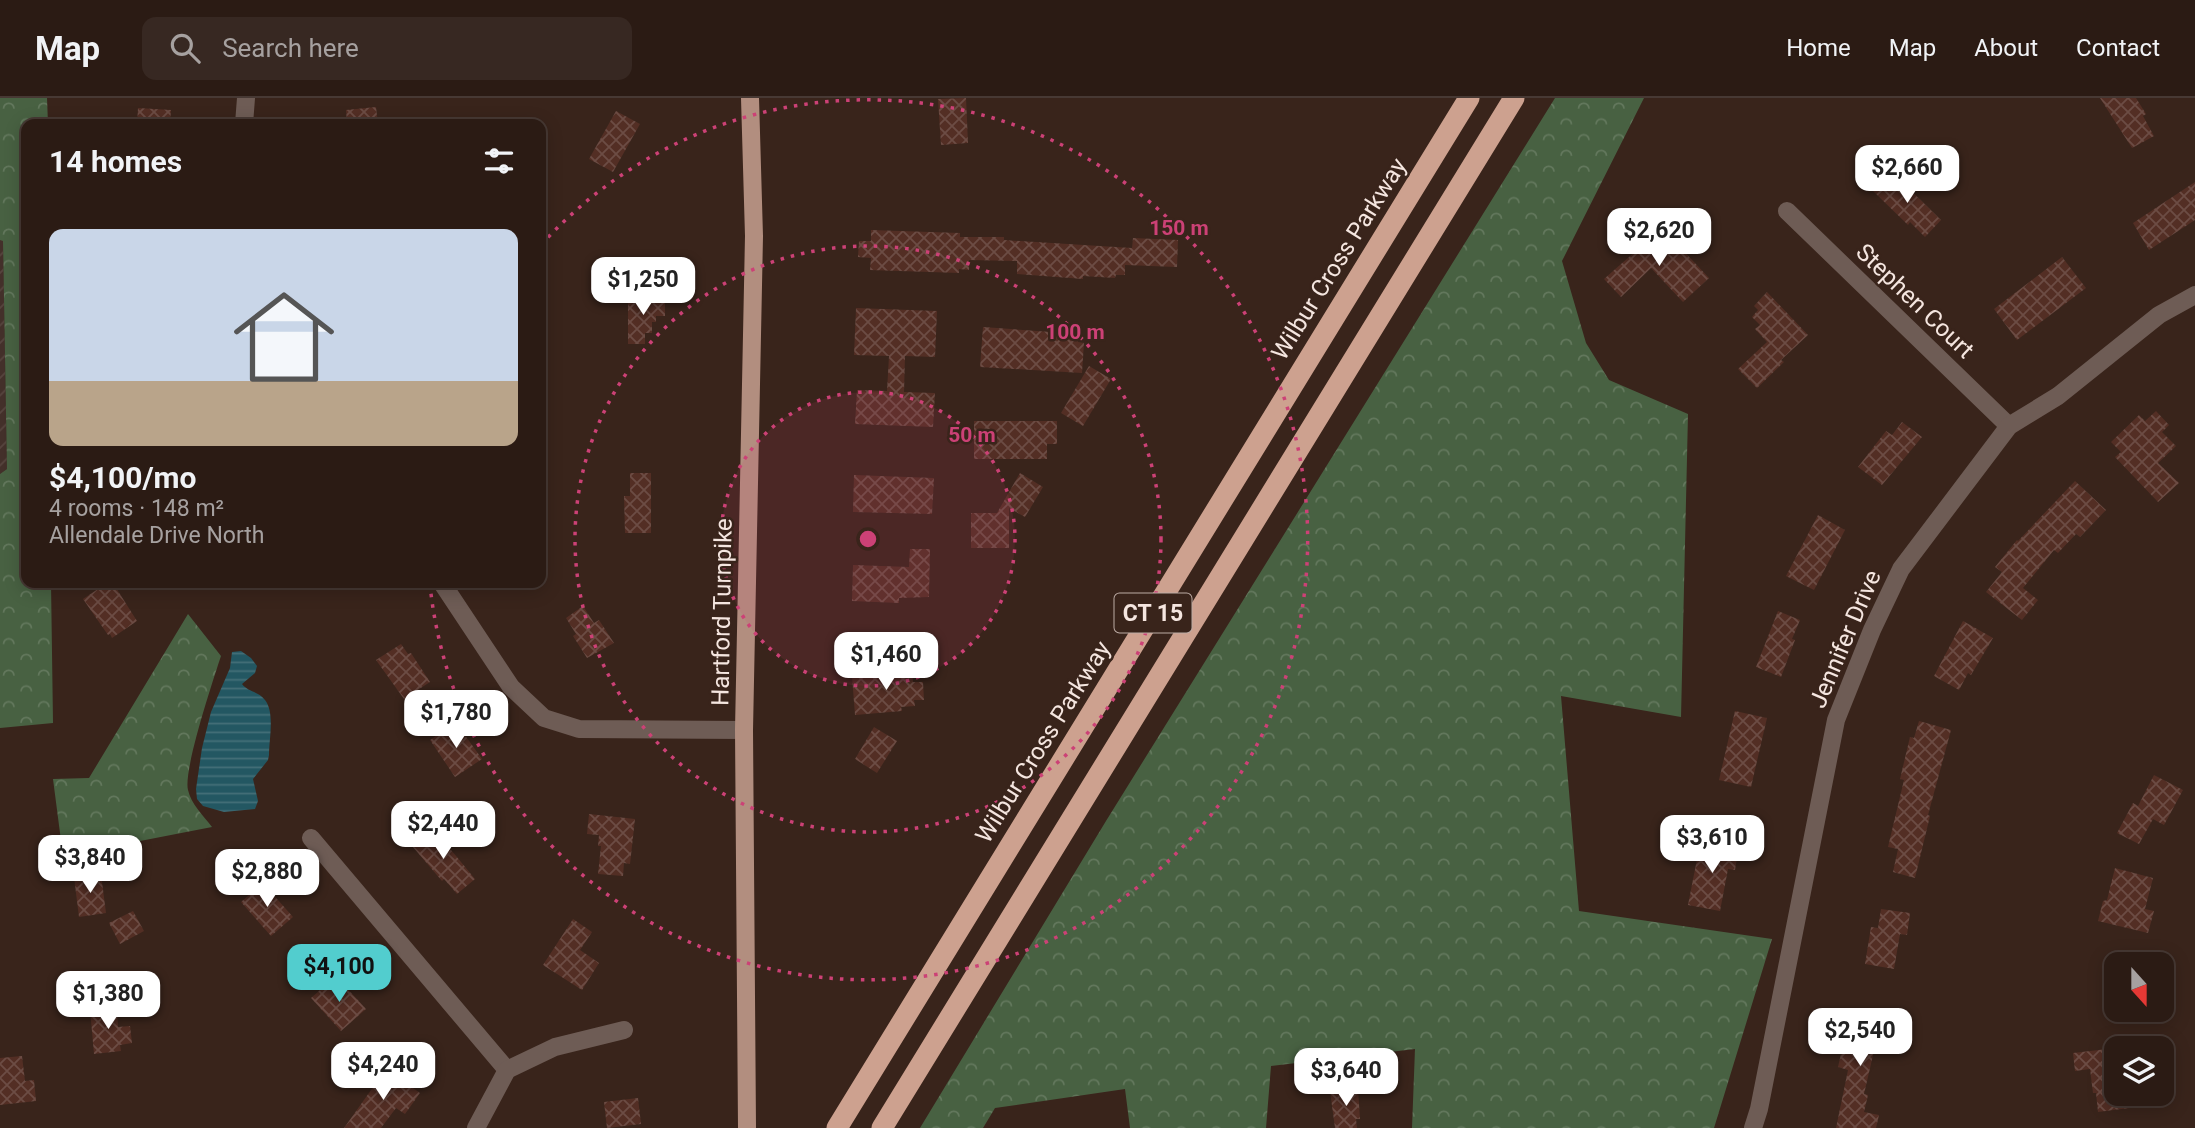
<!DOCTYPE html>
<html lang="en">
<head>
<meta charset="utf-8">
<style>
  :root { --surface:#2b1b14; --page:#372822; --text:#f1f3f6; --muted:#a6a1a0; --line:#473934; --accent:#52cdce }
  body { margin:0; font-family:Roboto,sans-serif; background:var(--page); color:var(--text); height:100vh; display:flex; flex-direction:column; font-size:26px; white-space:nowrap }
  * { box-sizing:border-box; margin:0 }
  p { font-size:23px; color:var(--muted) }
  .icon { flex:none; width:38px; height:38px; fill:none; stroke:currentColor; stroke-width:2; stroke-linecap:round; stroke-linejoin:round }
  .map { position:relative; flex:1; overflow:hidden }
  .drawer { position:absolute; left:21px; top:21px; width:525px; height:469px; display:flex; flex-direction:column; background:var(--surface); border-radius:14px; box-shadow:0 4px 18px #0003,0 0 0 2px var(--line) }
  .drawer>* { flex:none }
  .needle { width:46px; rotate:159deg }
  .buttons { position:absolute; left:2104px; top:854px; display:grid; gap:14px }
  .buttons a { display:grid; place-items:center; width:70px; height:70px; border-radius:14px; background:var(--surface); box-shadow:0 4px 18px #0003,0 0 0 2px var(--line); font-size:35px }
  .price { position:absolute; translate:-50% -60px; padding:0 16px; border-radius:14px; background:#fff; color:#222; font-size:23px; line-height:46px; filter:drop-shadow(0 2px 4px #0008) }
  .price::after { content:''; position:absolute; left:50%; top:42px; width:21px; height:16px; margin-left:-10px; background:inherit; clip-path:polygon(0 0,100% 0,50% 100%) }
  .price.current { background:var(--accent); color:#111 }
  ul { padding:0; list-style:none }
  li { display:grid; align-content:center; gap:14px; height:371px; padding:0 28px }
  li span { display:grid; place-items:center; height:217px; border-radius:14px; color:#555 }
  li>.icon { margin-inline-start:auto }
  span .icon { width:126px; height:126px; fill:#fffc; stroke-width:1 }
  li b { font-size:30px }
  h2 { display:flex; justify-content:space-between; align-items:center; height:84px; padding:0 28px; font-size:30px }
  header { display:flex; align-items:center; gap:42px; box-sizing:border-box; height:98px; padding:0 35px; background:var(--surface); border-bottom:2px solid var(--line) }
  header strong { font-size:33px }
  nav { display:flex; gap:38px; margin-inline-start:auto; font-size:24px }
  .search { width:490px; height:63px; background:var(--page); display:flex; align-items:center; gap:18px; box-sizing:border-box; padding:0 24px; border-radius:14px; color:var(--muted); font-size:26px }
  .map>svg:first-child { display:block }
  .industrial { fill:url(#industrial-furrows) }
  .forest { fill:url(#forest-crowns) }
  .water { fill:url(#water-rules) }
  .building { fill:url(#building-cross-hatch) }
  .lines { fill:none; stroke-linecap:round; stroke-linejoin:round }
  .minor { stroke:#6e5c55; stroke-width:18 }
  .major { stroke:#b28e7f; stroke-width:18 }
  .highway { stroke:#cda18f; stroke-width:21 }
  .ring { fill:none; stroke:#cc4176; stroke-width:3.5; stroke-dasharray:3.5 7 }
  .labels { text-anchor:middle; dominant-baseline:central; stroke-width:5; stroke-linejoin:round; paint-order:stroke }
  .shield { fill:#39241b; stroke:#bdaca5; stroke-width:2 }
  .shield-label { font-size:23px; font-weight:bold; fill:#f5e6e0 }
  .street-label { font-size:24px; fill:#f5e6e0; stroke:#39241b }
  .centre { fill:#cc4176; stroke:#39241b; stroke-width:3.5 }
  .ring-label { font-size:21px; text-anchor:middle; font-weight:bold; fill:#cc4176; stroke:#39241b; stroke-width:5; stroke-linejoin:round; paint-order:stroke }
</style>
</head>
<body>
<header>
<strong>Map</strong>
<div class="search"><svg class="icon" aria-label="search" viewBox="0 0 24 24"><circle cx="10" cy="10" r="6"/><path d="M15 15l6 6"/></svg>Search here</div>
<nav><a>Home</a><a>Map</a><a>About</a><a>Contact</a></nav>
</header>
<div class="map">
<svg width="2195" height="1030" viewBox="0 0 2195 1030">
  <defs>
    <pattern id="industrial-furrows" width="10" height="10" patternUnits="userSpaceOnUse" patternTransform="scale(1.75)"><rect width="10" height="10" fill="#43302a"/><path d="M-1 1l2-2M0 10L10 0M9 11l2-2" fill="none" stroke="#56443e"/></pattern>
    <pattern id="forest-crowns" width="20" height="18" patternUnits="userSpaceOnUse" patternTransform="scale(1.75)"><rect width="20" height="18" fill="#486142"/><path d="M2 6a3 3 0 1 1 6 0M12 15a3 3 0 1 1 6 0" fill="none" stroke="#63785d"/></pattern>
    <pattern id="water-rules" width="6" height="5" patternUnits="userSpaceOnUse" patternTransform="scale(1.75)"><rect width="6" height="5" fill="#235762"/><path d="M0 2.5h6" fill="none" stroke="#446f78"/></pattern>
    <pattern id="building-cross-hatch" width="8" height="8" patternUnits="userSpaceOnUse" patternTransform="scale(1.75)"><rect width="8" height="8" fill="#532e24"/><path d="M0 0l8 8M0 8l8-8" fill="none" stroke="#6c4c44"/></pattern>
  </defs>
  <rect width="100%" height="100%" fill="#39241b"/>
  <path class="industrial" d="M 0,142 L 3,142 L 7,371 L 0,376 Z"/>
  <g class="forest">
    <path d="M 0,0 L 47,0 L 48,26 L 26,26 L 26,485 L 51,485 L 53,625 L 0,630 L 0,376 L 7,371 L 3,143 L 0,142 Z"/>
    <path d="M 1555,0 L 1644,0 L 1562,163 L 1586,245 L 1609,282 L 1688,316 L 1681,619 L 1561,598 L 1579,813 L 1772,841 L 1714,1030 L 1412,1030 L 1415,951 L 1271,968 L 1266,1030 L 1130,1030 L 1125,991 L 995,1010 L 983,1030 L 920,1030 L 1106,723 Z"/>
    <path d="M 188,516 L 221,558 C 213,582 183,673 188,692 C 191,706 203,717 212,729 L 63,758 L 53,681 L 89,680 Z"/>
  </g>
  <path class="water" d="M 241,553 L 251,560 L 257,568 L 255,575 L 242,586 C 248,594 258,593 265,602 C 275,614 269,642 269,657 L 268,662 L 253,681 L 258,703 L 255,711 L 224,714 L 203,708 L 197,701 L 196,691 L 202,650 L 211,614 L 230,570 L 232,554 Z"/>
  <g class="building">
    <path d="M 966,0 L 968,45 L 941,47 L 938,1 Z"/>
    <path d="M 2100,0 L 2136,0 L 2146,16 L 2143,18 L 2154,38 L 2132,50 Z"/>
    <path d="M 376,9 L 378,26 L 347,26 L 346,12 Z"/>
    <path d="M 138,10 L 171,12 L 170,26 L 137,26 Z"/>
    <path d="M 616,13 L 640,26 L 613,74 L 589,61 Z"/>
    <path d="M 1892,74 L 1941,122 L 1925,139 L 1910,124 L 1908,127 L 1873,93 Z"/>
    <path d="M 2195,84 L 2195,122 L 2149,152 L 2133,125 Z"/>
    <path d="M 1662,130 L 1709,180 L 1683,204 L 1651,170 L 1621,199 L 1604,181 Z"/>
    <path d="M 871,132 L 960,135 L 960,139 L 1004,139 L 1004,142 L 1132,150 L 1133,140 L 1178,142 L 1177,169 L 1125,167 L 1125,177 L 1116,177 L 1115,180 L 1083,178 L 1083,181 L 1017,176 L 1017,163 L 969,162 L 969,172 L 959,171 L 959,175 L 870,172 L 871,160 L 858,159 L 859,143 L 871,143 Z"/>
    <path d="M 2062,159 L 2086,190 L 2017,242 L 1994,211 Z"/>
    <path d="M 1767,194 L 1808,237 L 1781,262 L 1784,264 L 1757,290 L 1738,271 L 1767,244 L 1755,231 L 1760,227 L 1752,219 L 1758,212 L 1754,208 Z"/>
    <path d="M 628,199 L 665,199 L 665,218 L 656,218 L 656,224 L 652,224 L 652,235 L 645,235 L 645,246 L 628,246 Z"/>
    <path d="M 856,210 L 937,213 L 935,259 L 905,258 L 904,294 L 935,295 L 933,329 L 855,326 L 857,292 L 887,293 L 889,258 L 854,257 Z"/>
    <path d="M 983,229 L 1079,236 L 1078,244 L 1084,245 L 1082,275 L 980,269 Z"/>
    <path d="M 1089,268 L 1111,281 L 1083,328 L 1061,315 Z"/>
    <path d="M 2156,313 L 2169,327 L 2162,334 L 2176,348 L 2158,365 L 2179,385 L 2158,404 L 2115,359 L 2121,354 L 2111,344 L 2139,317 L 2145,323 Z"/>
    <path d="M 974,323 L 1057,323 L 1057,346 L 1047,346 L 1047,361 L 974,361 Z"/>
    <path d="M 1902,324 L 1922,339 L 1882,387 L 1858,369 L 1886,333 L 1892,337 Z"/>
    <path d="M 630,375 L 651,375 L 651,435 L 625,435 L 624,398 L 630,398 Z"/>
    <path d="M 1020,375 L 1043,389 L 1025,419 L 1009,410 L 1009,450 L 971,450 L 971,415 L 997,415 Z"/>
    <path d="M 854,377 L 934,380 L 932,416 L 853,414 Z"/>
    <path d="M 2075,383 L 2106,412 L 2080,439 L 2076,436 L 2058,455 L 2054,452 L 2023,490 L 2038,502 L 2022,522 L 1986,494 L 2002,474 L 1995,469 L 2017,442 L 2018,443 Z"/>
    <path d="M 1818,417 L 1845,432 L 1814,492 L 1786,478 Z"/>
    <path d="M 910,451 L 930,451 L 929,499 L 899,500 L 899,505 L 852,503 L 853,467 L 909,469 Z"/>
    <path d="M 107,485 L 113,485 L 137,523 L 112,540 L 110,536 L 108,537 L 83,501 Z"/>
    <path d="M 583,508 L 594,525 L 599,522 L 614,545 L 587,560 L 573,538 L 576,536 L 566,520 Z"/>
    <path d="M 1778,513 L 1800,522 L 1792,541 L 1795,542 L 1781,579 L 1756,569 Z"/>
    <path d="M 1963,523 L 1993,540 L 1971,577 L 1968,575 L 1959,592 L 1934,578 Z"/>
    <path d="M 401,546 L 408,556 L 411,555 L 430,584 L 404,601 L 376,562 Z"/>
    <path d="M 912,573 L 913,584 L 923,584 L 924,602 L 914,602 L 915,608 L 901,609 L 902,613 L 855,617 L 852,578 Z"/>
    <path d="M 1735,613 L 1767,620 L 1751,689 L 1719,682 Z"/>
    <path d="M 1919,623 L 1951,632 L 1928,717 L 1930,718 L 1915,780 L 1893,774 L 1898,751 L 1888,749 L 1904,682 L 1900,681 L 1910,639 L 1914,640 Z"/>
    <path d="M 457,626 L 482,661 L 455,679 L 430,642 L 452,627 L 453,629 Z"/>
    <path d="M 874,629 L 897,643 L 877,675 L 855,661 Z"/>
    <path d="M 2154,677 L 2183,692 L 2164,727 L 2153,721 L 2139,746 L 2117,735 L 2133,705 L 2138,708 Z"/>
    <path d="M 589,716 L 635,721 L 630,766 L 624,765 L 623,778 L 598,776 L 601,748 L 598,748 L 599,737 L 587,736 Z"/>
    <path d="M 433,730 L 475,781 L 457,796 L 444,781 L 442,783 L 412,748 Z"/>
    <path d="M 1706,742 L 1739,748 L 1735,772 L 1728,771 L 1720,813 L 1688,807 L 1698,756 L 1703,757 Z"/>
    <path d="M 2115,770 L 2153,780 L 2145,811 L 2154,813 L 2148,835 L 2098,823 L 2103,803 L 2107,802 Z"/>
    <path d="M 101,776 L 106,815 L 79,819 L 74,779 Z"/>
    <path d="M 263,785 L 293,819 L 271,838 L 241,804 Z"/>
    <path d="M 1881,811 L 1910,815 L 1907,837 L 1900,836 L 1894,871 L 1865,866 L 1871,829 L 1878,830 Z"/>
    <path d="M 133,813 L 144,833 L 120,846 L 109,825 Z"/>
    <path d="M 573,821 L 592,834 L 580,852 L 599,865 L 582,892 L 543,867 Z"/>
    <path d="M 336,878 L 366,911 L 341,933 L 311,900 Z"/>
    <path d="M 117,909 L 118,929 L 130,928 L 132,945 L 120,947 L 121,953 L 94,956 L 90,911 Z"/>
    <path d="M 1851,912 L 1886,920 L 1882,937 L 1891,940 L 1888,956 L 1874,953 L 1864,996 L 1868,997 L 1864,1014 L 1879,1017 L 1876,1030 L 1836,1030 L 1848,972 L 1838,969 Z"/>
    <path d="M 2116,950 L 2116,996 L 2160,996 L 2161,1006 L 2098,1014 L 2096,995 L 2093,995 L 2090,971 L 2075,973 L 2073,955 Z"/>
    <path d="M 22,958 L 25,983 L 34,982 L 36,1003 L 0,1007 L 0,960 Z"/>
    <path d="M 386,971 L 420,995 L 405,1016 L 396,1010 L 381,1030 L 344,1030 Z"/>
    <path d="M 1358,991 L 1360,1021 L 1356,1021 L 1357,1030 L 1335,1030 L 1330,993 Z"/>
    <path d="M 638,1000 L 641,1026 L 607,1030 L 604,1004 Z"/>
  </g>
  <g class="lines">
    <g class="minor">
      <path d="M 244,26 L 246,0"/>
      <path d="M 1787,113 L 2009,328"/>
      <path d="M 442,485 L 511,589 L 544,620 L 579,631 L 744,632"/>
      <path d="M 311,740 L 507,972"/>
      <path d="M 476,1030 L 507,972 L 555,949 L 624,932"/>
      <path d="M 1753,1030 L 1759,1011 L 1836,622 L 1872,532 L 1901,471 L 2009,328 L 2058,298 L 2159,217 L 2195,197"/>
    </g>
    <path class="major" d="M 747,1030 L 744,632 L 754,138 L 750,0"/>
    <g class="highway">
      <path d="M 837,1030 L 1469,0"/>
      <path d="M 882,1030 L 1514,0"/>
    </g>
  </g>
  <circle cx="868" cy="441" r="147" fill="#cc4176" fill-opacity=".12"/>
  <g class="ring">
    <circle cx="868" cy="441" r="147"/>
    <circle cx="868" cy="441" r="293"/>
    <path d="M541 147A440 440 0 1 1 430 487"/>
  </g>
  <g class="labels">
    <rect class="shield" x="1114.5" y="495.5" width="77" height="39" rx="5"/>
    <g class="shield-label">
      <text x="1153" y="515">CT 15</text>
    </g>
    <g class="street-label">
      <text transform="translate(1339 161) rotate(-58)">Wilbur Cross Parkway</text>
      <text transform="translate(1915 203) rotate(44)">Stephen Court</text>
      <text transform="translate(722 514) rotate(-89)">Hartford Turnpike</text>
      <text transform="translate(1845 541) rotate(-67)">Jennifer Drive</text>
      <text transform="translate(1043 644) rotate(-58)">Wilbur Cross Parkway</text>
    </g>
  </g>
  <circle cx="868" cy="441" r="10" class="centre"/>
  <g class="ring-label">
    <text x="1179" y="137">150 m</text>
    <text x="1075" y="241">100 m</text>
    <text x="972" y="344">50 m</text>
  </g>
</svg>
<div class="buttons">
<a><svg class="needle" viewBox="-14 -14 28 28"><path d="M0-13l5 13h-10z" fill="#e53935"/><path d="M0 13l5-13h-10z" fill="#a6a1a0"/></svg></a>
<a><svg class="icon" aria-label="layers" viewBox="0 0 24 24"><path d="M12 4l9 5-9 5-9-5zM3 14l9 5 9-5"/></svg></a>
</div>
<b class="price" style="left:1907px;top:107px">$2,660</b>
<b class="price" style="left:1659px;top:170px">$2,620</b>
<b class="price" style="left:643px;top:219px">$1,250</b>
<b class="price" style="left:886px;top:594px">$1,460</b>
<b class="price" style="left:456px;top:652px">$1,780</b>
<b class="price" style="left:443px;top:763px">$2,440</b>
<b class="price" style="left:1712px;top:777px">$3,610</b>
<b class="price" style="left:90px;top:797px">$3,840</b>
<b class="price" style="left:267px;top:811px">$2,880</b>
<b class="price current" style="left:339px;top:906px">$4,100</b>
<b class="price" style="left:108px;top:933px">$1,380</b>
<b class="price" style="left:1860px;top:970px">$2,540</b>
<b class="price" style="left:383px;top:1004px">$4,240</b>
<b class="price" style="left:1346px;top:1010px">$3,640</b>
<section class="drawer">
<h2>14 homes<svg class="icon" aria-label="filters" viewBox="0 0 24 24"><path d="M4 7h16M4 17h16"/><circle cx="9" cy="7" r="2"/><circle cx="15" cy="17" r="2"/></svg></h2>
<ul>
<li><span style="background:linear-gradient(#c9d6e8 70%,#b9a48a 0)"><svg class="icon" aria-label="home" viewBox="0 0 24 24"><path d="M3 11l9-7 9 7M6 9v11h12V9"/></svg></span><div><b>$4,100/mo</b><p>4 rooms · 148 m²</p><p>Allendale Drive North</p></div></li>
</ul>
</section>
</div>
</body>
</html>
